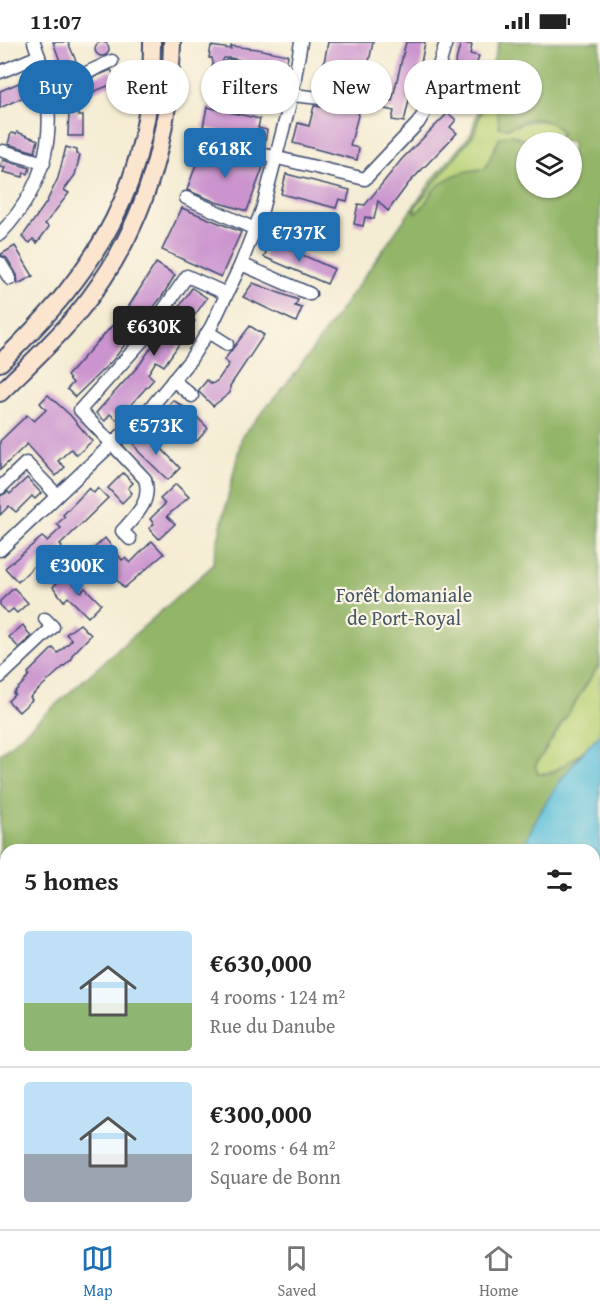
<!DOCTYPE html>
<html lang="en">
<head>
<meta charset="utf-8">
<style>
  :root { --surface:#fff; --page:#f6f6f6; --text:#222; --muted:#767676; --line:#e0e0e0; --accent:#1f6fb2 }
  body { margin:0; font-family:"Gentium Book Plus",serif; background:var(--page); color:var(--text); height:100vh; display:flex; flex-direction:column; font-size:22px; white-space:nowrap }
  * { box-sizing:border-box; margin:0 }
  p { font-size:20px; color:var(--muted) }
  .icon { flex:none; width:33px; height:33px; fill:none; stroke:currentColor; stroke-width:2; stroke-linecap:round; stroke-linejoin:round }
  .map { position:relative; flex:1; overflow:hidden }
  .sheet { position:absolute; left:0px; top:802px; width:600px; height:386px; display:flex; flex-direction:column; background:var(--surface); border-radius:18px 18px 0 0; box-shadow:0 2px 4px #0004 }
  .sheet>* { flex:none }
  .top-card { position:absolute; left:18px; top:18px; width:564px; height:54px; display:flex; gap:12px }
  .tools { position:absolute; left:516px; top:90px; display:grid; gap:12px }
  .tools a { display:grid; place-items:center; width:66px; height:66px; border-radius:50%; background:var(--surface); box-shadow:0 2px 4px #0004; font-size:30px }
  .price { position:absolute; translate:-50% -51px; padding:0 14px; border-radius:6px; background:var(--accent); color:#fff; font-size:20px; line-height:39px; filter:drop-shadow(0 2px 3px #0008) }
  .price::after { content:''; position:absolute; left:50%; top:36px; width:18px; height:14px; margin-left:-9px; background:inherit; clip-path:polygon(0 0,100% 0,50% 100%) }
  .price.current { background:#222; color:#fff }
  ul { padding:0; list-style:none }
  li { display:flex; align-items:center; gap:18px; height:150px; padding:0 24px }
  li+li { border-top:2px solid var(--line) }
  li span { display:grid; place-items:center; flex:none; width:168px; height:120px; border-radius:6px; color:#555 }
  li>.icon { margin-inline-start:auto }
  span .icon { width:72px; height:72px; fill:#fffc; stroke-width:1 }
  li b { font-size:26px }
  h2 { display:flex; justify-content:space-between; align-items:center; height:72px; padding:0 24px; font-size:26px }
  .pill { padding:0 21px; border-radius:27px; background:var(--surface); box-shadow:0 2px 4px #0004; font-size:21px; line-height:54px }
  .pill.current { background:var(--accent); color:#fff }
  .status { display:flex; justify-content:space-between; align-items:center; height:42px; padding:0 30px; background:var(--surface); direction:ltr }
  .status svg { height:16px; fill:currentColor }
  .menu { display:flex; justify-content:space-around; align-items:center; height:84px; border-top:2px solid var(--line); background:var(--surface); font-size:16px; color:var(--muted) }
  .menu a { display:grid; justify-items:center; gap:3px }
  .menu .current { color:var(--accent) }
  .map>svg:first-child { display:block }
  .green { fill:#bad378; stroke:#6a816b; stroke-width:1.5 }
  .forest { fill:#93b568; stroke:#577263; stroke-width:1.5; fill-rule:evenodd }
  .water { fill:#5dc0db; stroke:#3c789c; stroke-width:1.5 }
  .building { fill:#cb94cf }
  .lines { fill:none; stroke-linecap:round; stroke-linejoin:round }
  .street-casing { stroke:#3c4b70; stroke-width:15 }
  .secondary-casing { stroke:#3c4b70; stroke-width:20 }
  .street { stroke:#fff; stroke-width:12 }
  .secondary { stroke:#fce5cf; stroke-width:16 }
  .labels { text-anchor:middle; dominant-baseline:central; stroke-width:4.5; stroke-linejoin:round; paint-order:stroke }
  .park-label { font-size:20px; fill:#435864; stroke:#fcf5e5 }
</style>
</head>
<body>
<div class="status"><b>11:07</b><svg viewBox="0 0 49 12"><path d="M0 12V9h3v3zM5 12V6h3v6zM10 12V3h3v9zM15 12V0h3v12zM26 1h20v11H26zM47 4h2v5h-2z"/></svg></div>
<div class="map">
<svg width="600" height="1187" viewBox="0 0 600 1187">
  <rect width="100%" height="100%" fill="#fcf5e5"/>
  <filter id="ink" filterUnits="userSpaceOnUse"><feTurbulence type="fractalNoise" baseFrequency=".0167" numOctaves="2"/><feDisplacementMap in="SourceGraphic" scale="12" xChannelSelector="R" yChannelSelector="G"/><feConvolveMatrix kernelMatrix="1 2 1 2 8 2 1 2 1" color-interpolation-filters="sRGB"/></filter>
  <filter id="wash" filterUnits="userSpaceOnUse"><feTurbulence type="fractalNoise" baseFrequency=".008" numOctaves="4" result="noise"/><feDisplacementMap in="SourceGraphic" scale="24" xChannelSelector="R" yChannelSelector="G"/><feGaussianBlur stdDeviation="1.35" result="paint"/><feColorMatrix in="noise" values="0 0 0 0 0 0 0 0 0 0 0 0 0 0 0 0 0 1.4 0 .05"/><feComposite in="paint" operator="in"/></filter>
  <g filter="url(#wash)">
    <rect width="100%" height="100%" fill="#f4ecd3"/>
    <g class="green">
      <path d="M 487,52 L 496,59 L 497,69 L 517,84 C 529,77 539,78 553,81 L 562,92 L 554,100 C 535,100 519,96 500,95 L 485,127 C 469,127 439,139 430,153 C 426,161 423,165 416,172 L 414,166 L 474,92 Z"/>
      <path d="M 600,621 L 600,692 C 584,708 562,732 538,732 L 535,724 Z"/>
    </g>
    <path class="forest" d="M 499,0 L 600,0 L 600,621 L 535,724 L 538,732 L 550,732 L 581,711 L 538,773 L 524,803 L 526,808 L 6,808 L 6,1182 L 594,1182 L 594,882 L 600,887 L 600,1187 L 0,1187 L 0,712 L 212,524 L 242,394 L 298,328 L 433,137 L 471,92 ZM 487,52 L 496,59 L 499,85 C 511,89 517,81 527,78 C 540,75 556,80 562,92 L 554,100 L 572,100 L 572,146 L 526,146 L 526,100 L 531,100 L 512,93 L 500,95 L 485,127 C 467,127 441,135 430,153 C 426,161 424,165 416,171 L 414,166 L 474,92 Z"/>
    <path class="water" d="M 600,692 L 600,887 L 594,882 L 594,808 L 526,808 L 524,803 C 542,762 568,724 600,692 Z"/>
    <g id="blocks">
      <g class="building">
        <circle cx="102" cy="7" r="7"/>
        <path d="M 53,0 L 68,0 L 78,24 L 64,30 Z"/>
        <path d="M 328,0 L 373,0 L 366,35 L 342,30 L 340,41 L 331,39 L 329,47 L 319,46 Z"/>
        <path d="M 406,0 L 425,0 L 414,59 L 409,58 L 404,80 L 392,78 L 394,69 L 385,67 L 388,58 L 392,59 Z"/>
        <path d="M 461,0 L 472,3 L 470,12 L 479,14 L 463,69 L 444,63 Z"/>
        <path d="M 211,4 L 231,7 L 231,4 L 257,7 L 288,13 L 286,26 L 230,16 L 224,16 L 221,22 L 220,35 L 272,45 L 272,47 L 277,48 L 275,61 L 208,48 L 213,22 L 212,16 L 209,16 Z"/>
        <path d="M 111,28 L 115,36 L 111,38 L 113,42 L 69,59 L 65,47 Z"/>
        <path d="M 30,36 L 33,44 L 29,46 L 32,51 L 0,66 L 0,49 Z"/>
        <path d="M 314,64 L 359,70 L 350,104 L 359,106 L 357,118 L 293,101 L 298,81 L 309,84 Z"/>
        <path d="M 207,65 L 260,77 L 258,86 L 267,88 L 265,100 L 203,85 Z"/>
        <path d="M 69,69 L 78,70 L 78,74 L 83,74 L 83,94 L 68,94 Z"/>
        <path d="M 448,71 L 456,78 L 450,85 L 457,91 L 408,142 L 388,169 L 378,159 L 374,177 L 365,175 L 363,184 L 354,182 L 358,162 L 365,163 L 402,117 Z"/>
        <path d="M 17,90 L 38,98 L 35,110 L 8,102 L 11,91 L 16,92 Z"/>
        <path d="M 66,105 L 77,108 L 77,112 L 80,113 L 75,133 L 64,148 L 69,151 L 45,182 L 49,185 L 37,201 L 33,197 L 30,201 L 22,195 L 46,161 L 58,136 Z"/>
        <path d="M 202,106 L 233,114 L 263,125 L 247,169 L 216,160 L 187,148 Z"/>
        <path d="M 3,118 L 30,126 L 28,132 L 24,130 L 23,135 L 3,130 L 5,126 L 0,125 Z"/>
        <path d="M 286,132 L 350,148 L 347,159 L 339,157 L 336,166 L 281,152 Z"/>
        <path d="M 182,166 L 241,190 L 221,235 L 162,208 Z"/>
        <path d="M 271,199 L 334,227 L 327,242 L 264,215 Z"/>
        <path d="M 15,204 L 33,234 L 18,242 L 17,233 L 7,216 L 0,213 Z"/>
        <path d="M 156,221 L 175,233 L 163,253 L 113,318 L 75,355 L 67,347 L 73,341 L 67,334 L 127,267 Z"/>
        <path d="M 253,241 L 298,258 L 295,264 L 302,266 L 296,280 L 243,255 Z"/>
        <path d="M 192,246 L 207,256 L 192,277 L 195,279 L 164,324 L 156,319 L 148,332 L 154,337 L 117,378 L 110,372 L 105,379 L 96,371 L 140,322 Z"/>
        <path d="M 250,284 L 264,293 L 230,344 L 230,351 L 213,364 L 198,349 L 207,338 L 212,342 L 218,338 L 229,322 L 224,318 Z"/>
        <path d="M 48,353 L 70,373 L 92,399 L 77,413 L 71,407 L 58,419 L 65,425 L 56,434 L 27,402 L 0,428 L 0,399 L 27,373 L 34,379 L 46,368 L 40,361 Z"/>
        <path d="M 173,358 L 193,371 L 208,386 L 197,399 L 162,370 Z"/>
        <path d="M 146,390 L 180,426 L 168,438 L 139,410 L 134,402 Z"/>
        <path d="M 123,431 L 133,441 L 128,446 L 132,451 L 122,461 L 108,446 Z"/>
        <path d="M 27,436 L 41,451 L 35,457 L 32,454 L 16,470 L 9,464 L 0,473 L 0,454 L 8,450 L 10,452 Z"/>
        <path d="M 176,442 L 189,455 L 167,474 L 175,482 L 159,497 L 149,486 L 154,482 L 150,477 L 165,462 L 160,457 Z"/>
        <path d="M 89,446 L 94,451 L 98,446 L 108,456 L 60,503 L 62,505 L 46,520 L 42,516 L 18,540 L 5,526 L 42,495 L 47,499 L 61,486 L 57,482 L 65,475 L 63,473 Z"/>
        <path d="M 105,496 L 122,518 L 125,516 L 130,521 L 152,499 L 164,512 L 124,546 L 91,509 Z"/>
        <path d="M 65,533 L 81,550 L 85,546 L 101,562 L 88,575 L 68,555 L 64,559 L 53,545 Z"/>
        <path d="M 14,546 L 28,561 L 17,571 L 13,567 L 8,571 L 0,563 L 0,559 Z"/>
        <path d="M 80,582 L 91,593 L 72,613 L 72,617 L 30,655 L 32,658 L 19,670 L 8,659 L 15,652 L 13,651 L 24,640 L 29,633 L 28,631 L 53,606 L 58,611 L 72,598 L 66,592 Z"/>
        <path d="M 23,583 L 31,595 L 19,606 L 9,595 Z"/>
      </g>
    </g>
  </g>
  <g filter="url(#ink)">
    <use href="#blocks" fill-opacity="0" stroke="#3c4b70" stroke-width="1.5"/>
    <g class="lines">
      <g class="street-casing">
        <g id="street">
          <path d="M 229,24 L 295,39"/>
          <path d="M 0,30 L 39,14"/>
          <path d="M 48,44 L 82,33 L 112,19"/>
          <path d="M 292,53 L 357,60"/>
          <path d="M 199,97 L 365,137 L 418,81 L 426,68 L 446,0"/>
          <path d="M 3,109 L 44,121"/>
          <path d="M 186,156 L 255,187"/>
          <path d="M 0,192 C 55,135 59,71 34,0"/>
          <path d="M 0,221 L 10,237"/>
          <path d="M 241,222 L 310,252"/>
          <path d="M 208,290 L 227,302"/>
          <path d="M 173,338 L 192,354"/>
          <path d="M 0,446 L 26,421 L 57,453"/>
          <path d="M 130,497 L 122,489 C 136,473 152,460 145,437 L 80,368 L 142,299 L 187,234 L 227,252"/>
          <path d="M 0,508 L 153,363 L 190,318 L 211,285 L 241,222 L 262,168 L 292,53 L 301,0"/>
          <path d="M 0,635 L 53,585 L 45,577"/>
        </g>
      </g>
      <g class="secondary-casing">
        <g id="secondary">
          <path d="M 0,321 C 99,226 153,142 152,0"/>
          <path d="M 0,351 C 26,325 54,300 77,272 C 142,194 170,100 172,0"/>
        </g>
      </g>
      <use href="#street" class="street"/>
      <use href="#secondary" class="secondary"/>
    </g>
  </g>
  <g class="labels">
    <g class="park-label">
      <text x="404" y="552">Forêt domaniale<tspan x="404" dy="23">de Port-Royal</tspan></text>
    </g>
  </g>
</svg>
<div class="tools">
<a><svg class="icon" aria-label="layers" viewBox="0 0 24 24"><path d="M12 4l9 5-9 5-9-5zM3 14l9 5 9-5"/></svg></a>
</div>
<b class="price" style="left:225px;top:137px">€618K</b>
<b class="price" style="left:299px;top:221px">€737K</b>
<b class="price current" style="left:154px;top:315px">€630K</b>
<b class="price" style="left:156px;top:414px">€573K</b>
<b class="price" style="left:77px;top:554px">€300K</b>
<div class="top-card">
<a class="pill current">Buy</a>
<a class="pill">Rent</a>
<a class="pill">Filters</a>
<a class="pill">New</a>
<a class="pill">Apartment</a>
</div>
<section class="sheet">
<h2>5 homes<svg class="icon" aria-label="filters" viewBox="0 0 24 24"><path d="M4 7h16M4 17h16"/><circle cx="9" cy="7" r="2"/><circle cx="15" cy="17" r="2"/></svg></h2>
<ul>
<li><span style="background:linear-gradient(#bfe0f5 60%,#8fb573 0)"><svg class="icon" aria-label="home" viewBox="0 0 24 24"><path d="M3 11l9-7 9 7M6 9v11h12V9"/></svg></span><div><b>€630,000</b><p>4 rooms · 124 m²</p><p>Rue du Danube</p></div></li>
<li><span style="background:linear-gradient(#bfe0f5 60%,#9aa5b1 0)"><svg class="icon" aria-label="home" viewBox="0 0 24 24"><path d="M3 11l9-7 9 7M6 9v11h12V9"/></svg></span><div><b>€300,000</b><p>2 rooms · 64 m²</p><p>Square de Bonn</p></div></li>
</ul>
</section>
</div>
<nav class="menu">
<a class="current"><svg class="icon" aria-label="map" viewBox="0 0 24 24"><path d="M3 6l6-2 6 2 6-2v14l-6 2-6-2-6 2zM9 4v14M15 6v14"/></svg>Map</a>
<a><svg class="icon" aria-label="saved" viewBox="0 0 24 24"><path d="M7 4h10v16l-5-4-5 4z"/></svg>Saved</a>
<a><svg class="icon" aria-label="home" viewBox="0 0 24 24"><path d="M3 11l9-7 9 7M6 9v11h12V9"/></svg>Home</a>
</nav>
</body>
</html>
